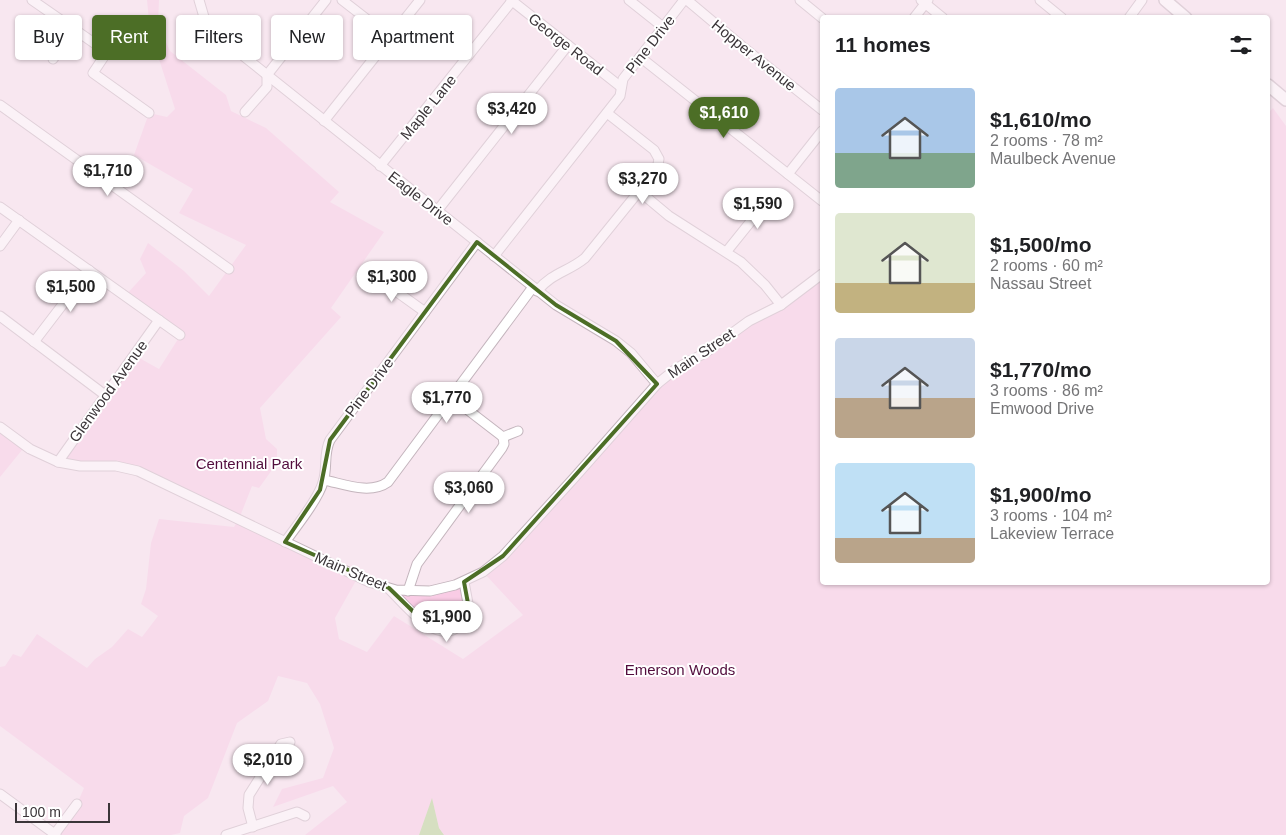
<!DOCTYPE html>
<html lang="en">
<head>
<meta charset="utf-8">
<style>
  :root { --surface:#fff; --page:#f2f2f2; --text:#202124; --muted:#757577; --accent:#4c6e26 }
  body { margin:0; font-family:Helvetica,sans-serif; background:var(--page); color:var(--text); height:100vh; display:flex; flex-direction:column; font-size:19px; white-space:nowrap }
  * { box-sizing:border-box; margin:0 }
  p { font-size:16px; color:var(--muted) }
  .icon { flex:none; width:28px; height:28px; fill:none; stroke:currentColor; stroke-width:2; stroke-linecap:round; stroke-linejoin:round }
  .map { position:relative; flex:1; overflow:hidden }
  .details { position:absolute; left:820px; top:15px; width:450px; height:570px; display:flex; flex-direction:column; background:var(--surface); border-radius:5px; box-shadow:0 1px 4px #0004 }
  .details>* { flex:none }
  .top-card { position:absolute; left:15px; top:15px; width:475px; height:45px; display:flex; gap:10px }
  .scale { position:absolute; left:15px; bottom:12px; width:95px; box-sizing:border-box; padding-left:5px; border:2px solid #3b3539; border-top:0; font-size:14px; line-height:18px; white-space:nowrap; color:#3b3539; -webkit-text-stroke:4px #fff; paint-order:stroke }
  .price { position:absolute; translate:-50% -42px; padding:0 11px; border-radius:18px; background:#fff; color:#222; font-size:16px; line-height:32px; filter:drop-shadow(0 1px 2px #0008) }
  .price::after { content:''; position:absolute; left:50%; top:30px; width:15px; height:11px; margin-left:-8px; background:inherit; clip-path:polygon(0 0,100% 0,50% 100%) }
  .price.on { background:var(--accent); color:#fff }
  ul { padding:0; list-style:none }
  li { display:flex; align-items:center; gap:15px; height:125px; padding:0 15px }
  li span { display:grid; place-items:center; flex:none; width:140px; height:100px; border-radius:5px; color:#555 }
  li>.icon { margin-inline-start:auto }
  span .icon { width:60px; height:60px; fill:#fffc; stroke-width:1 }
  li b { font-size:21px }
  h2 { display:flex; justify-content:space-between; align-items:center; height:60px; padding:0 15px; font-size:21px }
  .chip { padding:0 18px; border-radius:5px; background:var(--surface); box-shadow:0 1px 4px #0004; font-size:18px; line-height:45px }
  .chip.on { background:var(--accent); color:#fff }
  .map>svg:first-child { display:block }
  .green { fill:#f9cce5 }
  .water { fill:#add488 }
  .lines { fill:none; stroke-linecap:round; stroke-linejoin:round }
  .minor-casing { stroke:#c4b5bd; stroke-width:11 }
  .major-casing { stroke:#c4b5bd; stroke-width:14 }
  .minor { stroke:#fff; stroke-width:9 }
  .major { stroke:#fff; stroke-width:11 }
  .marked { fill:none; stroke:#4c6e26; stroke-width:4; stroke-linejoin:round }
  .labels { text-anchor:middle; dominant-baseline:central; stroke-width:4; stroke-linejoin:round; paint-order:stroke }
  .street-label { font-size:15px; fill:#3b3539; stroke:#fff }
  .park-label { font-size:15px; fill:#520d3d; stroke:#fff }
</style>
</head>
<body>
<div class="map">
<svg width="1286" height="835" viewBox="0 0 1286 835">
  <rect width="100%" height="100%" fill="#f8e7f0"/>
  <g class="green">
    <path d="M 147,0 L 159,0 L 158,25 L 170,51 L 226,95 L 231,111 L 266,128 L 339,192 L 330,202 L 384,232 L 331,308 L 341,317 L 260,408 L 266,439 L 277,449 L 277,463 L 259,488 L 252,486 L 239,519 L 358,577 L 335,618 L 339,639 L 367,652 L 394,616 L 463,659 L 523,615 L 483,572 L 667,375 L 822,274 L 822,582 L 1268,582 L 1268,113 L 1273,108 L 1286,126 L 1286,835 L 444,835 L 439,828 L 432,799 L 419,835 L 305,835 L 347,802 L 333,786 L 273,807 L 282,789 L 323,778 L 334,748 L 320,704 L 307,683 L 278,676 L 268,701 L 237,723 L 208,798 L 184,816 L 180,833 L 171,835 L 56,835 L 77,804 L 84,788 L 0,726 L 0,667 L 5,666 L 13,654 L 21,657 L 37,634 L 87,668 L 95,659 L 112,647 L 128,629 L 142,637 L 158,616 L 141,604 L 146,589 L 151,543 L 159,519 L 234,527 L 238,520 L 138,471 L 58,462 L 134,355 L 159,369 L 180,336 L 125,296 L 146,273 L 140,259 L 148,243 L 184,271 L 209,296 L 246,245 L 179,213 L 193,189 L 134,155 L 149,113 L 167,117 L 175,109 L 150,31 Z"/>
    <path d="M 0,427 L 30,449 L 22,450 L 0,477 Z"/>
    <path d="M 464,582 L 470,614 L 451,630 L 428,626 L 396,590 L 408,591 Z"/>
  </g>
  <path class="water" d="M 432,798 L 439,828 L 444,835 L 419,835 Z"/>
  <g class="lines">
    <g class="minor-casing">
      <g id="minor">
        <path d="M 32,0 L 107,52 L 93,73 L 149,113"/>
        <path d="M 199,0 L 204,17 L 217,35 L 556,305 L 616,341 L 631,353 L 657,384"/>
        <path d="M 342,0 L 391,38"/>
        <path d="M 511,0 L 621,87"/>
        <path d="M 629,0 L 663,27"/>
        <path d="M 687,0 L 743,47 L 822,110"/>
        <path d="M 800,0 L 822,18"/>
        <path d="M 921,0 L 943,18"/>
        <path d="M 1040,0 L 1062,18"/>
        <path d="M 914,18 L 928,0"/>
        <path d="M 1129,18 L 1142,0"/>
        <path d="M 640,57 L 822,201"/>
        <path d="M 53,59 L 74,29"/>
        <path d="M 0,105 L 229,269"/>
        <path d="M 245,112 L 267,87 L 267,75 L 326,0"/>
        <path d="M 324,121 L 420,0"/>
        <path d="M 380,166 L 512,1"/>
        <path d="M 788,174 L 822,131"/>
        <path d="M 639,191 L 669,216 L 741,262 L 765,285 L 781,305"/>
        <path d="M 0,207 L 180,335"/>
        <path d="M 437,211 L 568,45"/>
        <path d="M 0,246 L 19,220"/>
        <path d="M 727,251 L 772,195"/>
        <path d="M 494,256 L 620,96 L 623,79 L 684,0"/>
        <path d="M 372,274 L 425,312"/>
        <path d="M 537,291 C 553,272 568,272 585,258 L 657,169 L 659,159 L 654,150 L 607,113"/>
        <path d="M 0,316 L 105,395"/>
        <path d="M 34,342 L 89,270"/>
        <path d="M 451,397 L 503,437"/>
        <path d="M 0,427 L 30,449 L 58,462 L 80,466 L 116,466 L 138,471 L 369,582 L 396,590 L 430,591 L 455,585 L 483,572 L 503,556 L 574,478 L 657,384 L 677,368 L 705,353 L 749,321 L 781,305 L 822,274"/>
        <path d="M 503,437 L 518,431"/>
        <path d="M 58,462 L 159,320"/>
        <path d="M 324,480 C 344,484 370,495 388,482 L 533,287"/>
        <path d="M 285,542 C 296,527 319,498 323,482 C 328,468 323,454 330,440 L 477,242"/>
        <path d="M 389,589 C 405,604 436,646 459,626 C 463,623 467,618 470,614 L 464,582"/>
        <path d="M 408,591 L 417,564 L 502,448 L 504,444 L 503,437"/>
        <path d="M 0,794 L 56,835"/>
        <path d="M 253,827 L 248,808 L 249,795 L 281,744 L 290,742"/>
        <path d="M 54,835 L 77,804"/>
        <path d="M 226,835 L 297,812 L 305,816"/>
      </g>
    </g>
    <g class="major-casing">
      <g id="major">
        <path d="M 1165,0 L 1186,18"/>
        <path d="M 1268,85 L 1286,100"/>
      </g>
    </g>
    <use href="#minor" class="minor"/>
    <use href="#major" class="major"/>
  </g>
  <path d="M0 0H1286V835H0ZM 477,242 L 556,305 L 616,341 L 657,384 L 503,556 L 464,582 L 470,614 L 459,627 L 441,631 L 428,626 L 389,588 L 285,542 L 320,490 L 330,440 Z" fill="#f8e7f0" fill-opacity=".55" fill-rule="evenodd"/>
  <path class="marked" d="M 477,242 L 556,305 L 616,341 L 657,384 L 503,556 L 464,582 L 470,614 L 459,627 L 441,631 L 428,626 L 389,588 L 285,542 L 320,490 L 330,440 Z"/>
  <g class="labels">
    <g class="street-label">
      <text transform="translate(566 44) rotate(38)">George Road</text>
      <text transform="translate(650 44) rotate(-52)">Pine Drive</text>
      <text transform="translate(754 55) rotate(39)">Hopper Avenue</text>
      <text transform="translate(428 107) rotate(-51)">Maple Lane</text>
      <text transform="translate(421 198) rotate(38)">Eagle Drive</text>
      <text transform="translate(701 353) rotate(-34)">Main Street</text>
      <text transform="translate(369 387) rotate(-53)">Pine Drive</text>
      <text transform="translate(108 391) rotate(-54)">Glenwood Avenue</text>
      <text transform="translate(351 571) rotate(23)">Main Street</text>
    </g>
    <g class="park-label">
      <text x="249" y="463">Centennial Park</text>
      <text x="680" y="669">Emerson Woods</text>
    </g>
  </g>
</svg>
<div class="scale">100 m</div>
<b class="price" style="left:512px;top:135px">$3,420</b>
<b class="price on" style="left:724px;top:139px">$1,610</b>
<b class="price" style="left:108px;top:197px">$1,710</b>
<b class="price" style="left:643px;top:205px">$3,270</b>
<b class="price" style="left:758px;top:230px">$1,590</b>
<b class="price" style="left:392px;top:303px">$1,300</b>
<b class="price" style="left:71px;top:313px">$1,500</b>
<b class="price" style="left:447px;top:424px">$1,770</b>
<b class="price" style="left:469px;top:514px">$3,060</b>
<b class="price" style="left:447px;top:643px">$1,900</b>
<b class="price" style="left:268px;top:786px">$2,010</b>
<div class="top-card">
<a class="chip">Buy</a>
<a class="chip on">Rent</a>
<a class="chip">Filters</a>
<a class="chip">New</a>
<a class="chip">Apartment</a>
</div>
<section class="details">
<h2>11 homes<svg class="icon" aria-label="filters" viewBox="0 0 24 24"><path d="M4 7h16M4 17h16"/><circle cx="9" cy="7" r="2"/><circle cx="15" cy="17" r="2"/></svg></h2>
<ul>
<li><span style="background:linear-gradient(#a9c7e8 65%,#7fa58c 0)"><svg class="icon" aria-label="home" viewBox="0 0 24 24"><path d="M3 11l9-7 9 7M6 9v11h12V9"/></svg></span><div><b>$1,610/mo</b><p>2 rooms · 78 m²</p><p>Maulbeck Avenue</p></div></li>
<li><span style="background:linear-gradient(#dfe7d0 70%,#c2b280 0)"><svg class="icon" aria-label="home" viewBox="0 0 24 24"><path d="M3 11l9-7 9 7M6 9v11h12V9"/></svg></span><div><b>$1,500/mo</b><p>2 rooms · 60 m²</p><p>Nassau Street</p></div></li>
<li><span style="background:linear-gradient(#c9d6e8 60%,#b9a48a 0)"><svg class="icon" aria-label="home" viewBox="0 0 24 24"><path d="M3 11l9-7 9 7M6 9v11h12V9"/></svg></span><div><b>$1,770/mo</b><p>3 rooms · 86 m²</p><p>Emwood Drive</p></div></li>
<li><span style="background:linear-gradient(#bfe0f5 75%,#b9a48a 0)"><svg class="icon" aria-label="home" viewBox="0 0 24 24"><path d="M3 11l9-7 9 7M6 9v11h12V9"/></svg></span><div><b>$1,900/mo</b><p>3 rooms · 104 m²</p><p>Lakeview Terrace</p></div></li>
</ul>
</section>
</div>
</body>
</html>
